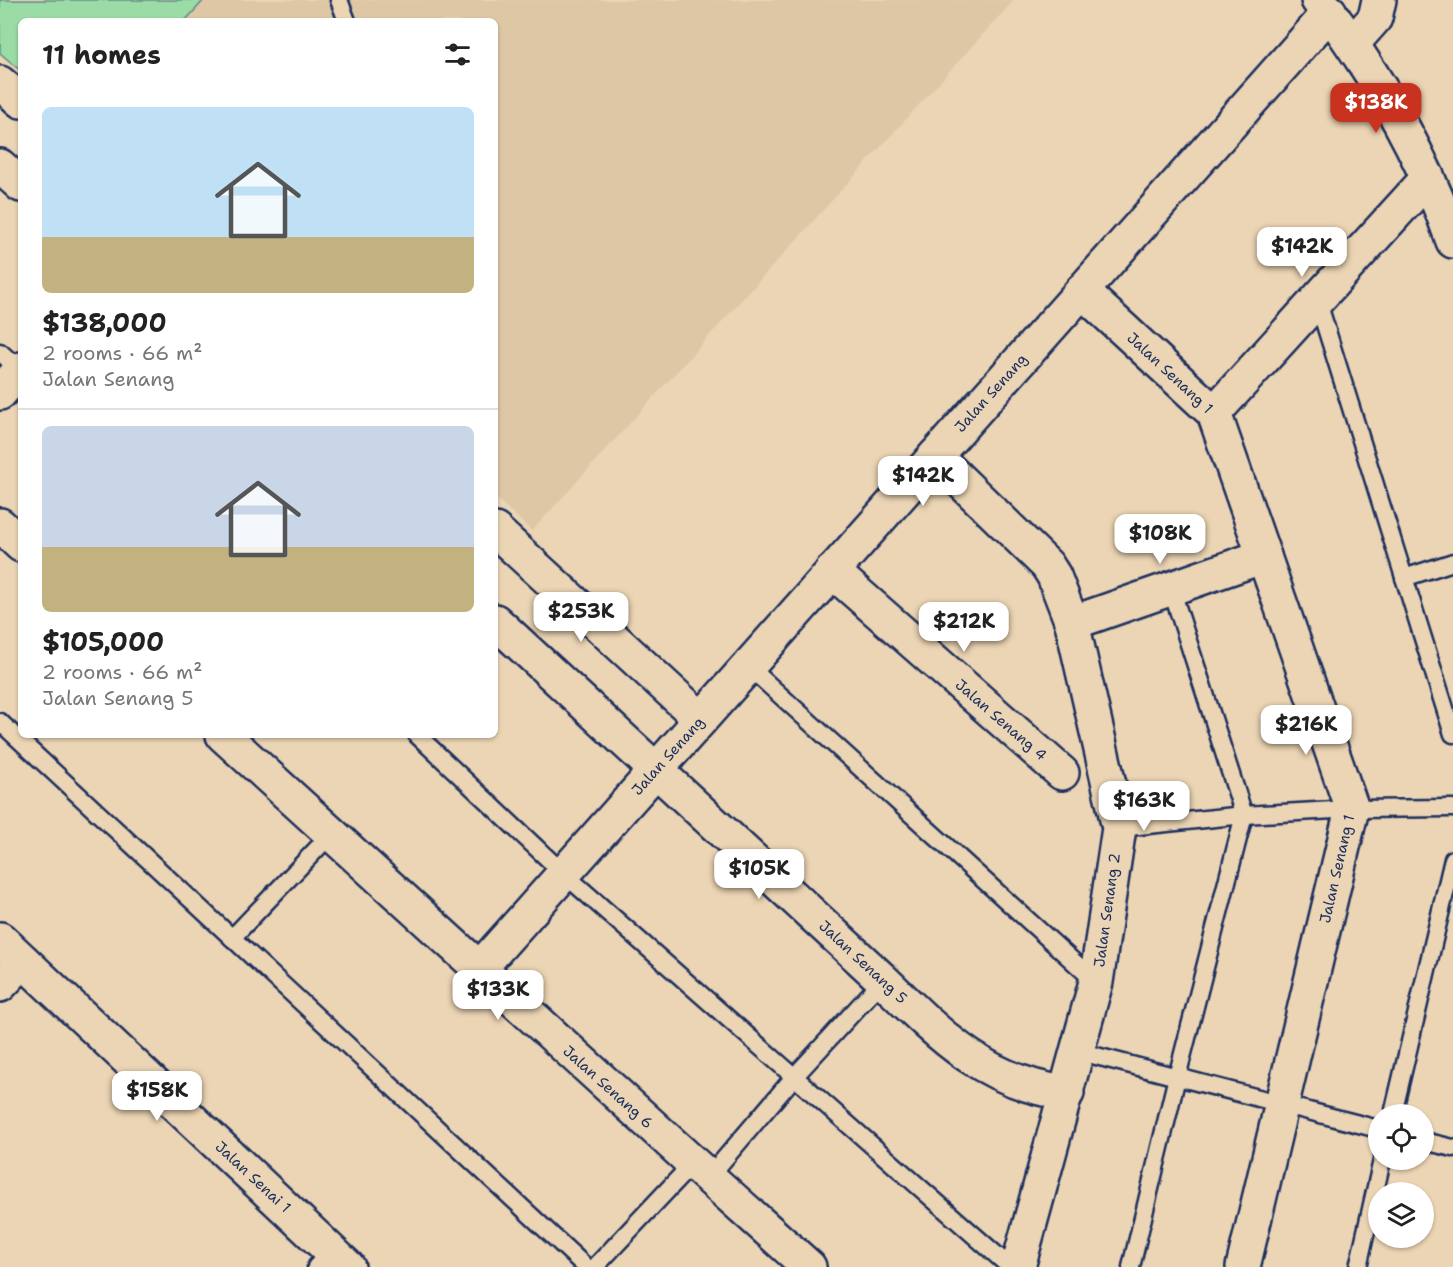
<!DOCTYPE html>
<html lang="en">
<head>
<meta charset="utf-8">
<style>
  :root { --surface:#fff; --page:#f6f6f6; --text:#222; --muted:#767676; --line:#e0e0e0; --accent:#c8321e }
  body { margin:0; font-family:"Shantell Sans",sans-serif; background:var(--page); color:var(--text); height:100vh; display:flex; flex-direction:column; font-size:22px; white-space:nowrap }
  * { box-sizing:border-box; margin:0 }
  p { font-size:20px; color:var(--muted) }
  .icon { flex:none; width:33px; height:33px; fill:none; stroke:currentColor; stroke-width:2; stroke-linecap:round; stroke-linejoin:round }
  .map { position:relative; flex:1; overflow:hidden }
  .side { position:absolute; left:18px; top:18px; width:480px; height:720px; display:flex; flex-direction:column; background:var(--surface); border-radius:9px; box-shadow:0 2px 4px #0004 }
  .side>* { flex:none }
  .controls { position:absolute; left:1368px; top:1104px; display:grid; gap:12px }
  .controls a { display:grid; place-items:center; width:66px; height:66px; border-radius:50%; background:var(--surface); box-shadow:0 2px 4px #0004; font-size:30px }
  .price { position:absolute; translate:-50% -51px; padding:0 14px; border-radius:12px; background:#fff; color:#222; font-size:20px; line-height:39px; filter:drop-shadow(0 2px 3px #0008) }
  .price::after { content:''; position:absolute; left:50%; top:36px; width:18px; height:14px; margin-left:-9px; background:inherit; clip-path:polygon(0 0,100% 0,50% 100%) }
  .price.active { background:var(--accent); color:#fff }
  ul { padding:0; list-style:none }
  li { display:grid; align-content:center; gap:12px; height:318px; padding:0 24px }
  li+li { border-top:2px solid var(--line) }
  li span { display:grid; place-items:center; height:186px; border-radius:9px; color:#555 }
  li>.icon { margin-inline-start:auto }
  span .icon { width:108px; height:108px; fill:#fffc; stroke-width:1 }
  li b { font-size:26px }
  h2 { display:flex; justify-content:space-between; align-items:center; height:72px; padding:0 24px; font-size:26px }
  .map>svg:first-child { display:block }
  .built { fill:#ddc7a5 }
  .green { fill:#9bdca6; stroke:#5b8682; stroke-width:1.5 }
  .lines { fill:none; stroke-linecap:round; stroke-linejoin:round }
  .lane-casing { stroke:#1b2f5e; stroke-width:21 }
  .street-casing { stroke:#1b2f5e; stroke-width:38 }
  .secondary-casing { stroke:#1b2f5e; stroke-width:38 }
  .lane { stroke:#ecd5b4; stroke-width:16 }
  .street { stroke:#ecd5b4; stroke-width:33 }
  .secondary { stroke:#ecd5b4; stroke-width:33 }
  .labels { text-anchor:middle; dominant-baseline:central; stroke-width:4.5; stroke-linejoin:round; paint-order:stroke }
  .street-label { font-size:15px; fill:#1b2f5e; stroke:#ecd5b4 }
</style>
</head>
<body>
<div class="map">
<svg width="1453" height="1267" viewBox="0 0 1453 1267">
  <rect width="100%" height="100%" fill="#ecd5b4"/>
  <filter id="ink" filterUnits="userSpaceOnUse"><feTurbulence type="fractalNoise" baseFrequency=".0167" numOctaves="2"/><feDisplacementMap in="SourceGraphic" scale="12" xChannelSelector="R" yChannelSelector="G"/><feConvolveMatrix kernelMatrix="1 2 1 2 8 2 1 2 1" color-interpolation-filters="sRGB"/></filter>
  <g filter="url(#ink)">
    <path class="built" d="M 204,0 L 1014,0 L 532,531 L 495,497 L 495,21 L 185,21 Z"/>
    <path class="green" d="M 0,0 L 204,0 L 185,21 L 21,21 L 21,71 L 0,53 Z"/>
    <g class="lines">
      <g class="lane-casing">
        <g id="lane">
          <path d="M 339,0 L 347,21"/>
          <path d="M 1317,299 L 1453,734"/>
          <path d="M 0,352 L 21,371"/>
          <path d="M 1404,578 L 1453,562"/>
          <path d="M 748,666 L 1096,982"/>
          <path d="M 0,722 L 586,1267"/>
          <path d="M 417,735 L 563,873 L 1010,1267"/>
          <path d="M 1119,828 L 1244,815 L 1352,809 L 1453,808"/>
          <path d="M 232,938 L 331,834"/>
          <path d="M 1077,1051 L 1378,1129"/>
          <path d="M 1393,1114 L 1453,859"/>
          <path d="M 1424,1141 L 1453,1148"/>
          <path d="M 709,1177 L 794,1077 L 883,980"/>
          <path d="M 316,1267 L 331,1251"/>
          <path d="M 595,1267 L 693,1163"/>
          <path d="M 1131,1267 L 1177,1077 L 1244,815 L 1171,588"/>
          <path d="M 1358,1267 L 1382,1160"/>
        </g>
      </g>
      <g class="street-casing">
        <g id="street">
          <path d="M 1352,44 L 1375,18 L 1379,0"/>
          <path d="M 0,83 L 21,101"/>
          <path d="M 0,166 L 21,185"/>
          <path d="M 1082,291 L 1214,413 L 1352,809 L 1243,1267"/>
          <path d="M 0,393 L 21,369"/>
          <path d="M 1214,413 L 1428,178"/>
          <path d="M 935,456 L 1047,565 L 1054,576 L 1072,623 L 1119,828 L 1096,982 L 1018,1267"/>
          <path d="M 0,525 L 21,545"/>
          <path d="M 495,530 L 701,719"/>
          <path d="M 832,571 L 1062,773"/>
          <path d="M 495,621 L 883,980 C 939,1035 985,1083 1067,1093"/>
          <path d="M 1072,623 L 1264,556"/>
          <path d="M 223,735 L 693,1163 L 809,1267"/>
          <path d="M 479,969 L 1330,12"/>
          <path d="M 0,985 L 23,961"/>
        </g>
      </g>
      <g class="secondary-casing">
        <g id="secondary">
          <path d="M 1318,0 C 1334,16 1346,36 1359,55 C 1398,113 1430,176 1453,241"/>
          <path d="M 0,939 L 348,1267"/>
        </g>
      </g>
      <use href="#lane" class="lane"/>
      <use href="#street" class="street"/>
      <use href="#secondary" class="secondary"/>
    </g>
  </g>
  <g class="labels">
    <g class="street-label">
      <text transform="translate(1170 373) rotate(43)">Jalan Senang 1</text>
      <text transform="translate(991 393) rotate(-48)">Jalan Senang</text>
      <text transform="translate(1001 720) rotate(41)">Jalan Senang 4</text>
      <text transform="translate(668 756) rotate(-48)">Jalan Senang</text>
      <text transform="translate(1337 869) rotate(-77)">Jalan Senang 1</text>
      <text transform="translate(1107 910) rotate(-82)">Jalan Senang 2</text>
      <text transform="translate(863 962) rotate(43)">Jalan Senang 5</text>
      <text transform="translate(608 1087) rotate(42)">Jalan Senang 6</text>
      <text transform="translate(253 1177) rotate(43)">Jalan Senai 1</text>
    </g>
  </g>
</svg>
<div class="controls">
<a><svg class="icon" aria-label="locate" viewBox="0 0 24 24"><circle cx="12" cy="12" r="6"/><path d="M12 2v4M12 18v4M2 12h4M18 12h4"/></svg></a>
<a><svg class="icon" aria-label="layers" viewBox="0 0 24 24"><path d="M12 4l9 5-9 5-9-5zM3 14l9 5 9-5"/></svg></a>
</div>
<b class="price active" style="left:1376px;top:134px">$138K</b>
<b class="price" style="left:1302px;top:278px">$142K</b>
<b class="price" style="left:923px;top:507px">$142K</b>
<b class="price" style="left:1160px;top:565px">$108K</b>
<b class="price" style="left:581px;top:643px">$253K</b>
<b class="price" style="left:964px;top:653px">$212K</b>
<b class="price" style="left:1306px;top:756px">$216K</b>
<b class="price" style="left:1144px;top:832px">$163K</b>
<b class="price" style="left:759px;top:900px">$105K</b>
<b class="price" style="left:498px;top:1021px">$133K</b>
<b class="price" style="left:157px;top:1122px">$158K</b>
<section class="side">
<h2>11 homes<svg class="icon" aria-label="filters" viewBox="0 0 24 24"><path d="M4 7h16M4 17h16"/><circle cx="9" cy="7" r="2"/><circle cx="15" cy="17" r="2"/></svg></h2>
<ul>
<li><span style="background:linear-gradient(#bfe0f5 70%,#c2b280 0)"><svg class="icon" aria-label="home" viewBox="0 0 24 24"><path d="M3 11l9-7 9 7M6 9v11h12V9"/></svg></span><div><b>$138,000</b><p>2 rooms · 66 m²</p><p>Jalan Senang</p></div></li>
<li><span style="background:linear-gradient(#c9d6e8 65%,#c2b280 0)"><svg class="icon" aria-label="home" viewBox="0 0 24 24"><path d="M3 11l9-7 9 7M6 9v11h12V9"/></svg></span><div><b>$105,000</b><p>2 rooms · 66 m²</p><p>Jalan Senang 5</p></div></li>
</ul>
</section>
</div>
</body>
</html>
